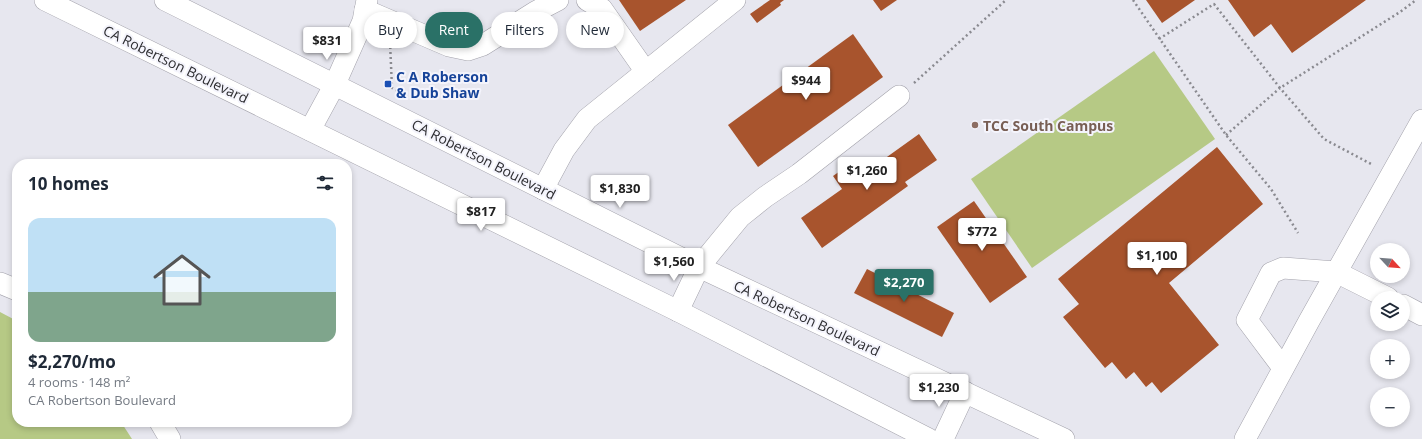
<!DOCTYPE html>
<html lang="en">
<head>
<meta charset="utf-8">
<style>
  :root { --surface:#fff; --page:#f2f2f3; --text:#1f2937; --muted:#747a83; --accent:#2a7167 }
  body { margin:0; font-family:"Open Sans",sans-serif; background:var(--page); color:var(--text); height:100vh; display:flex; flex-direction:column; font-size:15px; white-space:nowrap }
  * { box-sizing:border-box; margin:0 }
  p { font-size:13px; color:var(--muted) }
  .icon { flex:none; width:22px; height:22px; fill:none; stroke:currentColor; stroke-width:2; stroke-linecap:round; stroke-linejoin:round }
  .map { position:relative; flex:1; overflow:hidden }
  .details { position:absolute; left:12px; top:159px; width:340px; height:268px; display:flex; flex-direction:column; background:var(--surface); border-radius:16px; box-shadow:0 2px 6px #0003 }
  .details>* { flex:none }
  .hud { position:absolute; left:364px; top:12px; width:380px; height:36px; display:flex; gap:8px }
  .needle { width:26px; rotate:116deg }
  .tools { position:absolute; left:1370px; top:243px; display:grid; gap:8px }
  .tools a { display:grid; place-items:center; width:40px; height:40px; border-radius:50%; background:var(--surface); box-shadow:0 2px 6px #0003; font-size:20px }
  .price { position:absolute; translate:-50% -34px; padding:0 9px; border-radius:4px; background:#fff; color:#222; font-size:13px; line-height:26px; filter:drop-shadow(0 1px 2px #0008) }
  .price::after { content:''; position:absolute; left:50%; top:24px; width:12px; height:9px; margin-left:-6px; background:inherit; clip-path:polygon(0 0,100% 0,50% 100%) }
  .price.on { background:var(--accent); color:#fff }
  ul { padding:0; list-style:none }
  li { display:grid; align-content:center; gap:8px; height:212px; padding:0 16px }
  li span { display:grid; place-items:center; height:124px; border-radius:12px; color:#555 }
  li>.icon { margin-inline-start:auto }
  span .icon { width:72px; height:72px; fill:#fffc; stroke-width:1 }
  li b { font-size:17px }
  h2 { display:flex; justify-content:space-between; align-items:center; height:48px; padding:0 16px; font-size:17px }
  .pill { padding:0 14px; border-radius:18px; background:var(--surface); box-shadow:0 2px 6px #0003; font-size:14px; line-height:36px }
  .pill.on { background:var(--accent); color:#fff }
  .map>svg:first-child { display:block }
  .green { fill:#b6c985 }
  .building { fill:#a8542d }
  .lines { fill:none; stroke-linecap:round; stroke-linejoin:round }
  .minor-casing { stroke:#a3a2ab; stroke-width:22 }
  .path { stroke:#8a8a90; stroke-width:2.5; stroke-dasharray:2 3; stroke-linecap:butt }
  .minor { stroke:#fff; stroke-width:21 }
  .transit-dot { fill:#1a4fb4; stroke:#f4f4fc; stroke-width:1.5 }
  .education-dot { fill:#8d6e63; stroke:#f4f4fc; stroke-width:1.5 }
  .labels { text-anchor:middle; dominant-baseline:central; stroke-width:4; stroke-linejoin:round; paint-order:stroke }
  .street-label { font-size:14px; fill:#2e2e32; stroke:#f4f4fc }
  .transit-label { font-size:14px; font-weight:bold; fill:#164399; stroke:#f4f4fc; text-anchor:start }
  .education-label { font-size:14px; font-weight:bold; fill:#785e54; stroke:#f4f4fc; text-anchor:start }
</style>
</head>
<body>
<div class="map">
<svg width="1422" height="439" viewBox="0 0 1422 439">
  <rect width="100%" height="100%" fill="#e7e7ef"/>
  <g class="green">
    <path d="M 1154,51 L 1215,139 L 1032,268 L 971,179 Z"/>
    <path d="M 0,312 L 17,321 L 17,422 L 121,422 L 132,439 L 0,439 Z"/>
  </g>
  <g class="building">
    <path d="M 619,0 L 686,0 L 640,31 Z"/>
    <path d="M 770,0 L 784,0 L 780,3 L 781,5 L 757,23 L 750,14 Z"/>
    <path d="M 873,0 L 897,0 L 881,11 Z"/>
    <path d="M 1146,0 L 1195,0 L 1162,23 Z"/>
    <path d="M 1228,0 L 1366,0 L 1292,53 L 1271,24 L 1254,37 Z"/>
    <path d="M 853,34 L 883,77 L 758,167 L 728,125 Z"/>
    <path d="M 919,134 L 937,160 L 905,182 L 908,186 L 822,248 L 801,218 L 842,189 L 833,176 L 850,164 L 859,177 Z"/>
    <path d="M 1217,147 L 1263,204 L 1169,283 L 1219,345 L 1161,393 L 1152,382 L 1146,387 L 1134,372 L 1126,379 L 1112,362 L 1105,368 L 1063,317 L 1079,304 L 1058,279 Z"/>
    <path d="M 974,201 L 1027,277 L 990,303 L 937,227 Z"/>
    <path d="M 867,269 L 954,313 L 942,337 L 854,293 Z"/>
  </g>
  <g class="lines">
    <g class="minor-casing">
      <g id="minor">
        <path d="M 45,0 L 678,311 L 929,439"/>
        <path d="M 165,0 L 699,267 L 1064,439"/>
        <path d="M 587,0 L 602,9 L 646,72"/>
        <path d="M 365,10 L 449,46 L 468,50 L 483,45 L 535,12 L 558,0"/>
        <path d="M 310,130 L 335,84 L 363,21 L 367,0"/>
        <path d="M 543,189 L 564,150 L 587,119 L 735,0"/>
        <path d="M 0,283 L 17,290"/>
        <path d="M 1403,305 L 1422,315"/>
        <path d="M 678,311 L 699,267 L 740,217 L 765,197 L 799,174 L 899,96"/>
        <path d="M 1283,368 L 1247,320 L 1271,273 L 1283,268 L 1336,272 L 1388,298"/>
        <path d="M 160,422 L 170,439"/>
        <path d="M 943,439 L 965,392"/>
        <path d="M 1245,439 L 1309,321 L 1422,120"/>
      </g>
    </g>
    <g class="path">
      <path d="M 1133,0 L 1226,135 L 1271,189 L 1298,233"/>
      <path d="M 1159,39 L 1214,4 L 1280,88 L 1400,12 L 1416,0"/>
      <path d="M 390,42 L 392,88 L 400,92"/>
      <path d="M 914,83 L 1006,0"/>
      <path d="M 1226,135 L 1280,88 L 1324,139 L 1373,165"/>
    </g>
    <use href="#minor" class="minor"/>
  </g>
  <rect class="transit-dot" x="384" y="80" width="8" height="8" rx="2"/>
  <circle class="education-dot" cx="975" cy="125" r="4"/>
  <g class="labels">
    <g class="street-label">
      <text transform="translate(176 64) rotate(26)">CA Robertson Boulevard</text>
      <text transform="translate(484 159) rotate(27)">CA Robertson Boulevard</text>
      <text transform="translate(807 318) rotate(25)">CA Robertson Boulevard</text>
    </g>
    <g class="transit-label">
      <text x="396" y="76">C A Roberson<tspan x="396" dy="16">&amp; Dub Shaw</tspan></text>
    </g>
    <g class="education-label">
      <text x="983" y="125">TCC South Campus</text>
    </g>
  </g>
</svg>
<div class="tools">
<a><svg class="needle" viewBox="-14 -14 28 28"><path d="M0-13l5 13h-10z" fill="#e53935"/><path d="M0 13l5-13h-10z" fill="#747a83"/></svg></a>
<a><svg class="icon" aria-label="layers" viewBox="0 0 24 24"><path d="M12 4l9 5-9 5-9-5zM3 14l9 5 9-5"/></svg></a>
<a>+</a>
<a>−</a>
</div>
<b class="price" style="left:327px;top:61px">$831</b>
<b class="price" style="left:806px;top:101px">$944</b>
<b class="price" style="left:867px;top:191px">$1,260</b>
<b class="price" style="left:620px;top:209px">$1,830</b>
<b class="price" style="left:481px;top:232px">$817</b>
<b class="price" style="left:982px;top:252px">$772</b>
<b class="price" style="left:1157px;top:276px">$1,100</b>
<b class="price" style="left:674px;top:282px">$1,560</b>
<b class="price on" style="left:904px;top:303px">$2,270</b>
<b class="price" style="left:939px;top:408px">$1,230</b>
<div class="hud">
<a class="pill">Buy</a>
<a class="pill on">Rent</a>
<a class="pill">Filters</a>
<a class="pill">New</a>
</div>
<section class="details">
<h2>10 homes<svg class="icon" aria-label="filters" viewBox="0 0 24 24"><path d="M4 7h16M4 17h16"/><circle cx="9" cy="7" r="2"/><circle cx="15" cy="17" r="2"/></svg></h2>
<ul>
<li><span style="background:linear-gradient(#bfe0f5 60%,#7fa58c 0)"><svg class="icon" aria-label="home" viewBox="0 0 24 24"><path d="M3 11l9-7 9 7M6 9v11h12V9"/></svg></span><div><b>$2,270/mo</b><p>4 rooms · 148 m²</p><p>CA Robertson Boulevard</p></div></li>
</ul>
</section>
</div>
</body>
</html>
